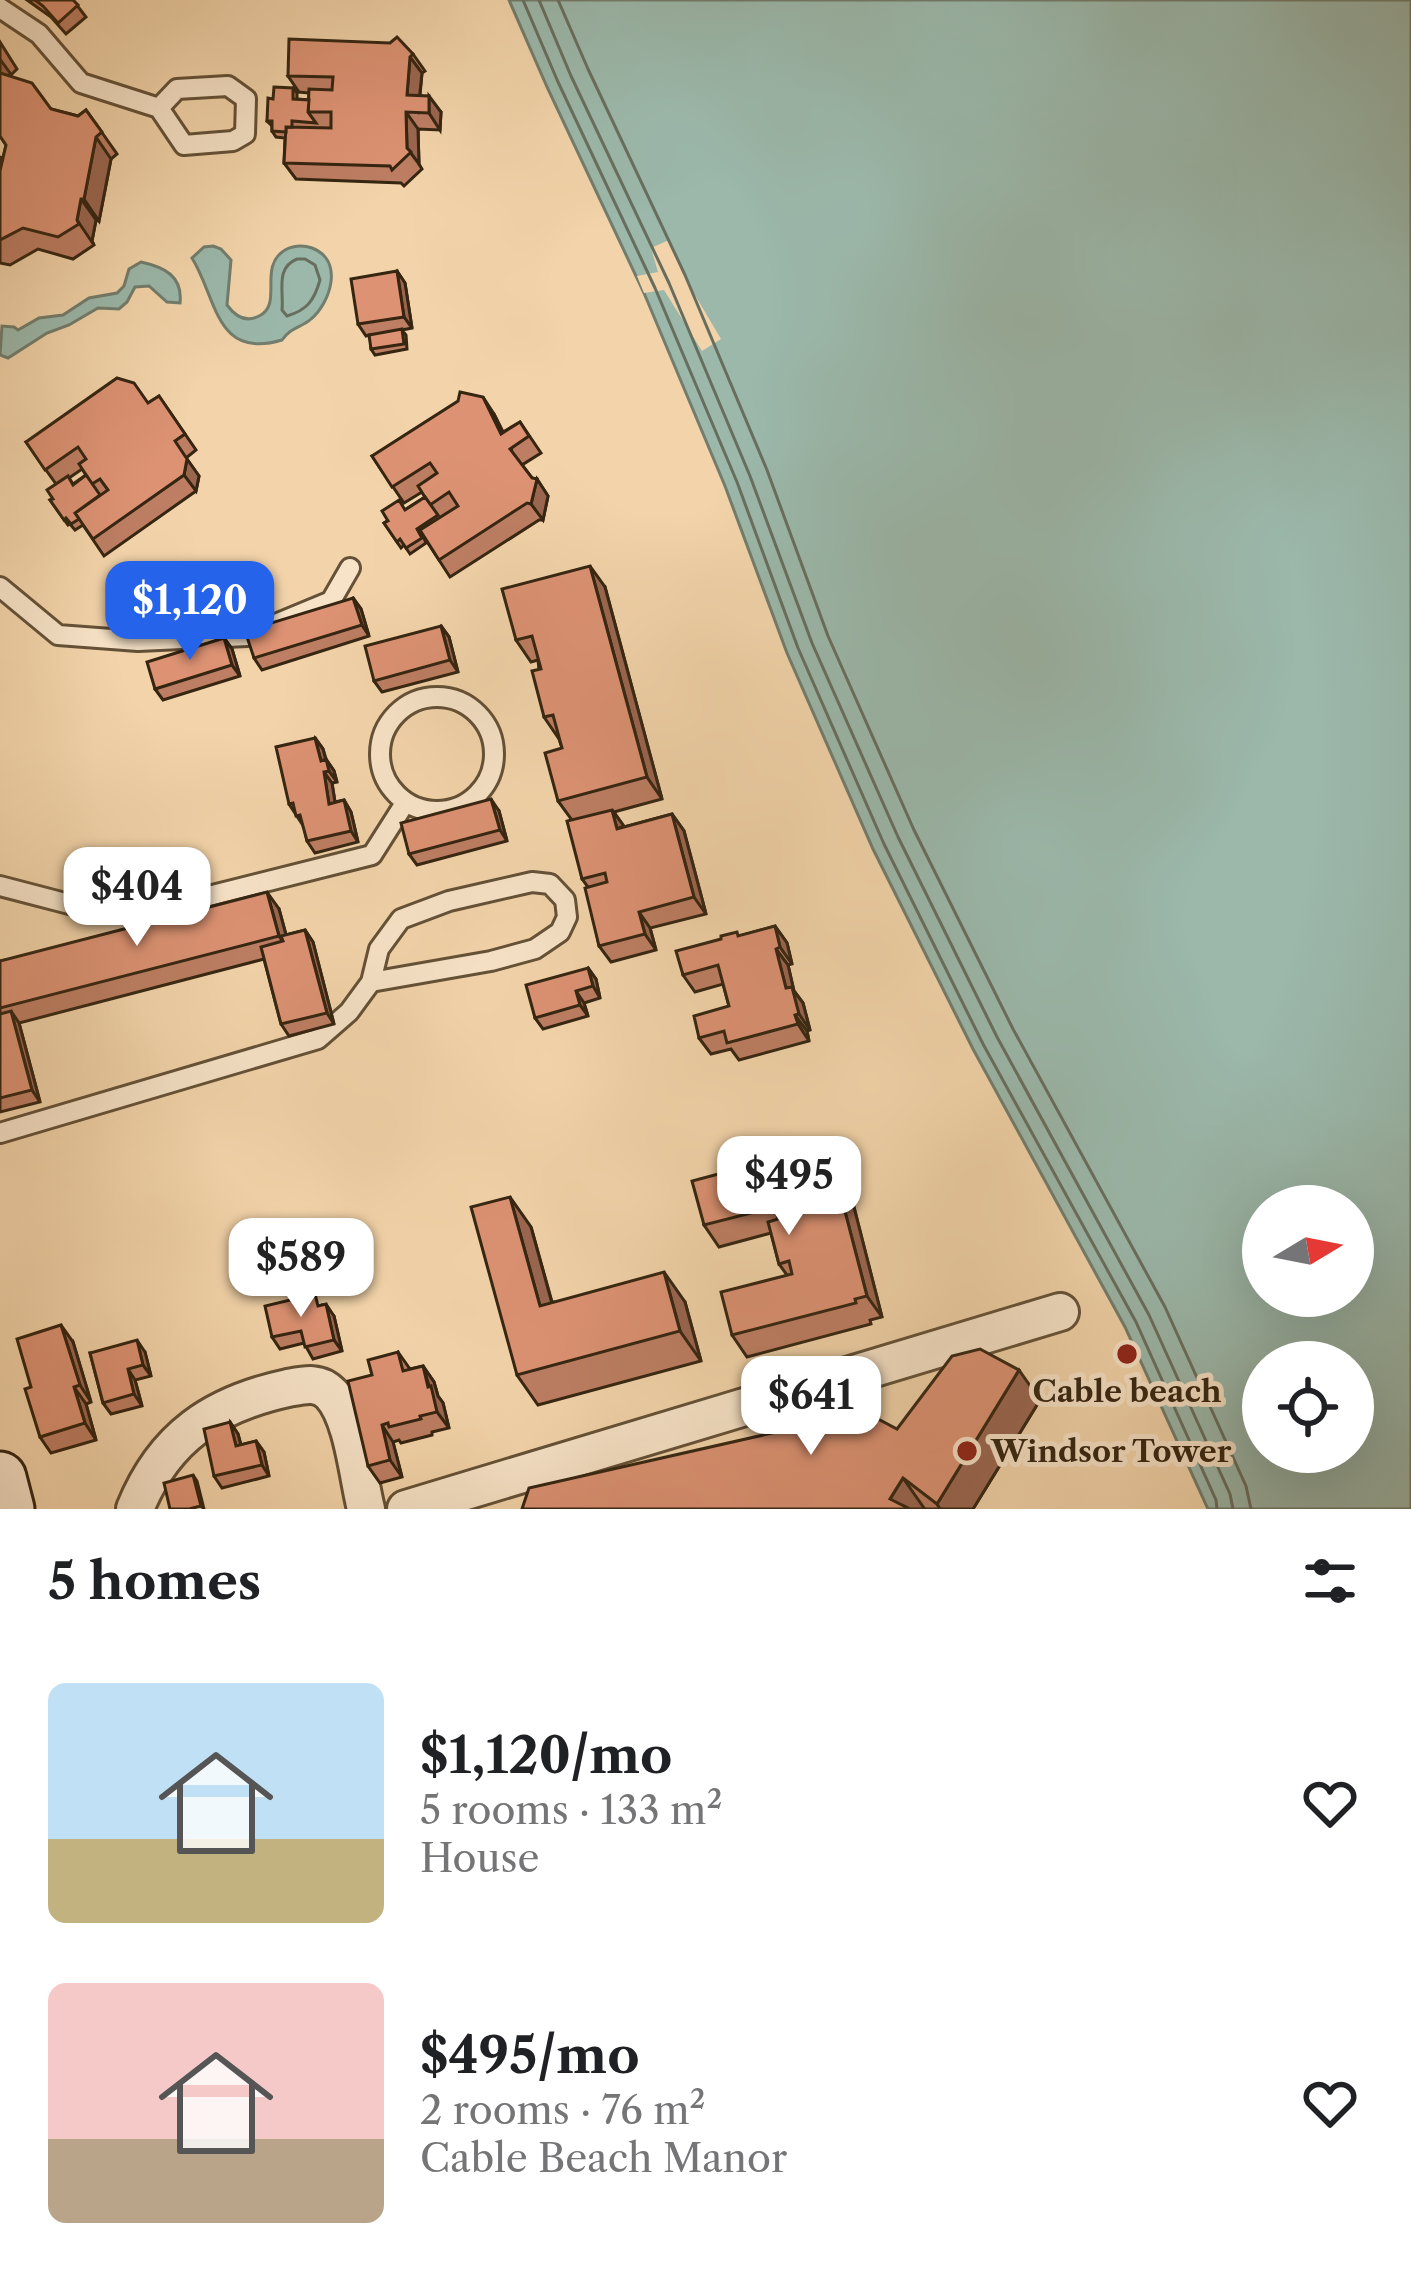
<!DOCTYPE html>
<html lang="en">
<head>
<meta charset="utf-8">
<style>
  :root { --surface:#fff; --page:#f6f6f6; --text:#202124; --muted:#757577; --accent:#2563eb }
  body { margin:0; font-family:"Libre Caslon Text",serif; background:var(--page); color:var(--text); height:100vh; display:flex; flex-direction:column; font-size:45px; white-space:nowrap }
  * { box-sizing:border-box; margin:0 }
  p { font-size:39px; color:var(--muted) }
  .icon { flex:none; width:66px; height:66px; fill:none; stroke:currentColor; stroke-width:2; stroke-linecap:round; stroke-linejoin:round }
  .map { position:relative; height:1509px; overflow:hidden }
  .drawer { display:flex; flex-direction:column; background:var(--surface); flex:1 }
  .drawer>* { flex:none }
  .needle { width:78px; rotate:80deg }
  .fabs { position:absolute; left:1242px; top:1185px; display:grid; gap:24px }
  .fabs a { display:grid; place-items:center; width:132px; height:132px; border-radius:50%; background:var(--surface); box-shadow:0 12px 48px #0002; font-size:60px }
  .price { position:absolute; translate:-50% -102px; padding:0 27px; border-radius:24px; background:#fff; color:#222; font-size:39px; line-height:78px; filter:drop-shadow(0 3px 6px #0008) }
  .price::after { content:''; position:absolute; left:50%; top:72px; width:36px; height:27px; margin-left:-18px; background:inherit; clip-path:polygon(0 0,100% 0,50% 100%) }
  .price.active { background:var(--accent); color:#fff }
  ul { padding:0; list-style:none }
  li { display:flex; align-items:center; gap:36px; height:300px; padding:0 48px }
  li span { display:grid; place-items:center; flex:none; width:336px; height:240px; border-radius:18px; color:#555 }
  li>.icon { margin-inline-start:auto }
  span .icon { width:144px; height:144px; fill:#fffc; stroke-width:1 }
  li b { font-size:51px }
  h2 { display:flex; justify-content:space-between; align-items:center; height:144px; padding:0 48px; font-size:51px }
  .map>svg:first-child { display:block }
  .water { fill:#9bb8ab; stroke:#727d6d; stroke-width:3; fill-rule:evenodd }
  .pier { fill:#f3d4aa }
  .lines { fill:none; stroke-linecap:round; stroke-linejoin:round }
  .shore { stroke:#686e5e; stroke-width:3 }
  .lane-casing { stroke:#645137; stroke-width:24 }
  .street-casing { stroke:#645137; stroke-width:42 }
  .secondary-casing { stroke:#352511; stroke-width:57 }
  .lane { stroke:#f7e3c8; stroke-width:18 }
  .street { stroke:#f7e3c8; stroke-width:36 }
  .secondary { stroke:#f7e3c8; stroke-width:51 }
  .wall { fill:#bd7e63; stroke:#352511; stroke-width:3; fill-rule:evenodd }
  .shaded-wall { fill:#9a6650; stroke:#352511; stroke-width:3 }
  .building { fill:#dc9273; stroke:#352511; stroke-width:3 }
  .poi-dot { fill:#8f2418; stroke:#f7e3c8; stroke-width:4.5 }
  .labels { text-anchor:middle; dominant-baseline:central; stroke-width:10; stroke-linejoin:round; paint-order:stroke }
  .poi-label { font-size:30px; font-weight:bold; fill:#352511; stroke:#f7e3c8 }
</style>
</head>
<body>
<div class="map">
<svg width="1411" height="1509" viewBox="0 0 1411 1509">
  <rect width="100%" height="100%" fill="#f3d4aa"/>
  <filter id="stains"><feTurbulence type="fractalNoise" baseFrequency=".00167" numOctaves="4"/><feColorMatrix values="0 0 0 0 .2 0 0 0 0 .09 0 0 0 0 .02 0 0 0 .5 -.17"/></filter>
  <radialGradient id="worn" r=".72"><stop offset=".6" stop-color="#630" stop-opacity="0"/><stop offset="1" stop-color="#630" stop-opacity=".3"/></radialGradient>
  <g class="water">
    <path d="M 509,0 L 1411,0 L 1411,1509 L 1208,1509 L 1125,1327 L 973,1049 L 873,849 L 787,653 L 725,486 L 644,293 L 547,87 ZM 1263,1206 L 1353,1206 L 1353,1296 L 1263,1296 ZM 1263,1362 L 1353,1362 L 1353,1452 L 1263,1452 Z"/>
    <path d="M 213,246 L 221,249 L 231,260 L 227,305 C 235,316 246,323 259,316 C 284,304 257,267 285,250 C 293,246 303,245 312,248 C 344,260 331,302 311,319 C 301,328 291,327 282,340 C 215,360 217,298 192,258 L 204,247 Z"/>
    <path d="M 141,262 C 164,267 183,276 180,303 L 167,302 L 149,286 L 135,287 L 127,302 L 119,309 L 98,308 L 69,325 L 47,333 L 8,358 L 0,355 L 2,326 L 14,327 L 18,330 L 39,318 L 63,315 L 89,298 L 117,293 L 124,286 L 129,269 Z"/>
  </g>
  <path class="pier" d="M 669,240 L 689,285 L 721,339 L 702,351 L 664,290 L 644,293 L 637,276 L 658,272 L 651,248 Z"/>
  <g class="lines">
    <g class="shore">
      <path d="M 523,0 L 558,82 L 655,288 L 737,482 L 798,648 L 884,844 L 983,1044 L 1136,1322 L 1216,1500 L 1217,1509"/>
      <path d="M 539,0 L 571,76 L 669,283 L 750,476 L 812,643 L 898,837 L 997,1037 L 1149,1315 L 1230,1494 L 1233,1509"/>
      <path d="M 558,0 L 588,69 L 685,275 L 767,470 L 828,636 L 914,830 L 1013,1029 L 1165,1307 L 1246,1486 L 1251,1509"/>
      <path d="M 297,259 L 305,259 L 315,265 L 320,280 C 314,301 307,310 287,316 L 282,310 C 284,291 275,268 297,259 Z"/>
    </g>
    <g class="lane-casing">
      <g id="lane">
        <path d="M 0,8 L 39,34 L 81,83 L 159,108 L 184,145 L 233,141 L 245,134 L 246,99 L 228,86 L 177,89 L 159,108"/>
        <path d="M 0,587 L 58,635 L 138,641 L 247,636 L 331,601 L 350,568"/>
        <circle cx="437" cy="754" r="57"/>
        <path d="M 0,886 L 69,904 L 114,910 L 161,908 L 372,855 L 405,803"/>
        <path d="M 0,1133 L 318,1039 L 349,1012 L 371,982 L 379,949 L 401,919 L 449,901 L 532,882 L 550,884 L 565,900 L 567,917 L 560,932 L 535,949 L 491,961 L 371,982"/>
      </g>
    </g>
    <g class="street-casing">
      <g id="street">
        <path d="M 135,1509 C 164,1437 214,1404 288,1388 C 304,1385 319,1381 331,1394 C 353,1417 358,1478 366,1509"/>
        <path d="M 406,1509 L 1060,1312"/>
      </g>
    </g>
    <g class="secondary-casing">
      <path id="secondary" d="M 0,1478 L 8,1509"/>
    </g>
    <use href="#lane" class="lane"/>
    <use href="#street" class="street"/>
    <use href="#secondary" class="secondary"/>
  </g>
  <g class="wall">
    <path d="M 27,0 L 73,0 L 86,17 L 66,34 L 51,17 Z"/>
    <path d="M 0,42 L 17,69 L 10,76 L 51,109 L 78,116 L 86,110 L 117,154 L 111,159 L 99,221 L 96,220 L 92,241 L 94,245 L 73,259 L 38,249 L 10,265 L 0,263 L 0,157 L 3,158 L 6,145 L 0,136 Z"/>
    <path d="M 413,54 L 425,71 L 422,73 L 420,95 L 441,112 L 440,130 L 418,129 L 419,164 L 422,169 L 404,186 L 401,183 L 296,179 L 284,163 L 285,138 L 276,137 L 272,131 L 272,126 L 267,121 L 273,99 L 293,88 L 297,93 L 297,99 L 309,100 L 309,93 L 299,92 L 288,76 Z"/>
    <path d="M 397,271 L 405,283 L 412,328 L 402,330 L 406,335 L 407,349 L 375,355 L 371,349 L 370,335 L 366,336 L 358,324 Z"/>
    <path d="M 159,396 L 196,450 L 186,458 L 199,476 L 196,491 L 104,556 L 83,525 L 75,530 L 70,524 L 68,525 L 50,500 L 53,499 L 56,484 L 26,442 L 148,403 ZM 82,469 L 86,475 L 73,484 L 69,478 Z"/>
    <path d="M 494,414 L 503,432 L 520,422 L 541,453 L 522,465 L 532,478 L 537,479 L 548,496 L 543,520 L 539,520 L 450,577 L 422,534 L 426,543 L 410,554 L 404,545 L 401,548 L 384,523 L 425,497 L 422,492 L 404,503 L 372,456 Z"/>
    <path d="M 605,587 L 662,799 L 614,812 L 624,827 L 672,814 L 684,831 L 706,914 L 650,928 L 656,950 L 611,962 L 599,946 L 588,887 L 582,879 L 572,820 L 558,801 L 562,748 L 559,739 L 544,717 L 538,660 L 531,662 L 516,640 Z"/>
    <path d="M 353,598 L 361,609 L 369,636 L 262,670 L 254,658 Z"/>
    <path d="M 145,600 L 149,606 L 152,629 L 126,632 L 122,626 Z"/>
    <path d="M 441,626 L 449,637 L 458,672 L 382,692 L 374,681 Z"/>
    <path d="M 224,638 L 232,649 L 240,676 L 163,700 L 155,689 Z"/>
    <path d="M 315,738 L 323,749 L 326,759 L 334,771 L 337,782 L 332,783 L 335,802 L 344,800 L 351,812 L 358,842 L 315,853 L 307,841 L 304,827 L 289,804 Z"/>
    <path d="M 499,811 L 507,841 L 417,865 L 409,854 Z"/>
    <path d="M 279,909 L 286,935 L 305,930 L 313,942 L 334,1024 L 289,1036 L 281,1024 L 264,959 L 19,1023 L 40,1102 L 0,1112 L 0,961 Z"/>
    <path d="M 775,926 L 787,943 L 792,964 L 788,965 L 794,991 L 803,1003 L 810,1030 L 807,1031 L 809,1041 L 739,1060 L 731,1049 L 711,1054 L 699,1038 L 729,1006 L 723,984 L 695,992 L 683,975 L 740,936 Z"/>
    <path d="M 588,968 L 596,979 L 600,998 L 584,1003 L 588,1016 L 543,1029 L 535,1018 Z"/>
    <path d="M 819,1153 L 845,1172 L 882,1317 L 870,1320 L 871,1324 L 747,1357 L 732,1335 L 787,1275 L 779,1264 L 771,1233 L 719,1247 L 704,1225 Z"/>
    <path d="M 531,1227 L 552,1302 L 685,1302 L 701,1361 L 538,1405 L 517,1375 Z"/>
    <path d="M 322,1305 L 334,1316 L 342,1351 L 313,1359 L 304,1343 L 280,1349 L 272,1337 Z"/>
    <path d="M 73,1342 L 91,1402 L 86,1404 L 96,1440 L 51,1453 L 40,1437 L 31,1387 Z"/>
    <path d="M 145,1352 L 151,1376 L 135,1380 L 142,1406 L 111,1414 L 103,1403 L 90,1353 Z"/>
    <path d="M 398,1352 L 410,1369 L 423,1366 L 434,1382 L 438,1396 L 443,1403 L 449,1428 L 432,1432 L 432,1435 L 401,1443 L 399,1440 L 393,1442 L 402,1477 L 380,1483 L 368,1466 L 372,1375 Z"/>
    <path d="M 1040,1400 L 973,1509 L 522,1509 L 897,1429 Z"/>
    <path d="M 230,1422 L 238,1434 L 241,1445 L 256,1441 L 264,1452 L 269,1476 L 222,1488 L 214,1476 Z"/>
  </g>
  <g class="shaded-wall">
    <path d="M 410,57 L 422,73 L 418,111 L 407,95 Z"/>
    <path d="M 0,59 L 10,73 L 6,91 L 0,83 Z"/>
    <path d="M 429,96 L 441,112 L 440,130 L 429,113 Z"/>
    <path d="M 406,112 L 418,129 L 419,164 L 407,148 Z"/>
    <path d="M 96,137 L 111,159 L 99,221 L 84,199 Z"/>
    <path d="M 81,199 L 96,220 L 92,241 L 94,245 L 77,220 Z"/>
    <path d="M 397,271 L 405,283 L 412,328 L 404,317 Z"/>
    <path d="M 483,397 L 494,414 L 512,451 L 501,434 Z"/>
    <path d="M 187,459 L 199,476 L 196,491 L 184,475 Z"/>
    <path d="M 537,479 L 548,496 L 543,520 L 531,504 Z"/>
    <path d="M 590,566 L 605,587 L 662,799 L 647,777 Z"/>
    <path d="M 353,598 L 361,609 L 369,636 L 362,625 Z"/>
    <path d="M 145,600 L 149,606 L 152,629 L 148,623 Z"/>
    <path d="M 441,626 L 449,637 L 458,672 L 450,660 Z"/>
    <path d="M 224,638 L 232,649 L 240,676 L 232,665 Z"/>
    <path d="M 315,738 L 323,749 L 329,772 L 321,761 Z"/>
    <path d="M 326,759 L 334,771 L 337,782 L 329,771 Z"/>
    <path d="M 324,772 L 332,783 L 337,815 L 329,804 Z"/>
    <path d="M 491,799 L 499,811 L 507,841 L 500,830 Z"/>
    <path d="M 344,800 L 351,812 L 358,842 L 351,831 Z"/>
    <path d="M 612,810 L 624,826 L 617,829 Z"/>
    <path d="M 672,814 L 684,831 L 706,914 L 694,897 Z"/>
    <path d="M 267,892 L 279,909 L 291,953 L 279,936 Z"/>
    <path d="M 639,912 L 650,928 L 656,950 L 645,934 Z"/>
    <path d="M 775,926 L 787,943 L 792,964 L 780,947 Z"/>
    <path d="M 305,930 L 313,942 L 334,1024 L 327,1013 Z"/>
    <path d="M 776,949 L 788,965 L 794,991 L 803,1003 L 810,1030 L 799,1014 L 786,988 Z"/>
    <path d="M 588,968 L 596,979 L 600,998 L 593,986 Z"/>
    <path d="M 576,991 L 584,1003 L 588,1016 L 580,1005 Z"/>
    <path d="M 11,1011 L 19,1023 L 40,1102 L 32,1090 Z"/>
    <path d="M 795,1015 L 807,1031 L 809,1041 L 798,1024 Z"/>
    <path d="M 829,1150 L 845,1172 L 882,1317 L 867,1296 Z"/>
    <path d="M 510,1197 L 531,1227 L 561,1336 L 540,1306 Z"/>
    <path d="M 664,1272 L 685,1302 L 701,1361 L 680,1331 Z"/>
    <path d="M 326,1304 L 334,1316 L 342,1351 L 334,1340 Z"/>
    <path d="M 61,1325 L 73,1342 L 91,1402 L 80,1385 Z"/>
    <path d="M 137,1340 L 145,1352 L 151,1376 L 143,1365 Z"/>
    <path d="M 423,1366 L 434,1382 L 438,1396 L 443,1403 L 449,1428 L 437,1412 Z"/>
    <path d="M 128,1369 L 135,1380 L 142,1406 L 134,1394 Z"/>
    <path d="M 1019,1370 L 1040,1400 L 973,1509 L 940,1509 L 937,1504 Z"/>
    <path d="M 74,1387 L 86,1404 L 96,1440 L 85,1423 Z"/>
    <path d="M 230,1422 L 238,1434 L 244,1457 L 236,1446 Z"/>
    <path d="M 382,1425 L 393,1442 L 402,1477 L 390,1460 Z"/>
    <path d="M 256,1441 L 264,1452 L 269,1476 L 262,1465 Z"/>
    <path d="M 193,1475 L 197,1481 L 204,1509 L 201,1506 Z"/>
    <path d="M 903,1478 L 924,1508 L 923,1509 L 897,1509 L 890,1499 Z"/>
  </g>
  <g class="building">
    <path d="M 35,0 L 73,0 L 78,5 L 58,23 L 43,6 Z"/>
    <path d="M 397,37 L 413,54 L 410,57 L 407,95 L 429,96 L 429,113 L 406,112 L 407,148 L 411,152 L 392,170 L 390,166 L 284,163 L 286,127 L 331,128 L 331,112 L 308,112 L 309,89 L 332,90 L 333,77 L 288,76 L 289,39 L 390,43 Z"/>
    <path d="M 0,73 L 32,83 L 51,109 L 78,116 L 86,110 L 102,132 L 96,137 L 84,199 L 81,199 L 77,220 L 79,224 L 58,237 L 23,228 L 0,240 L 0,171 L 6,145 L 0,136 Z"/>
    <path d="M 274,87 L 293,88 L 293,99 L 309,100 L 308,112 L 316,123 L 292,121 L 292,127 L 286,127 L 286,132 L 272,131 L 272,121 L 267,121 L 268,98 L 273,99 Z"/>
    <path d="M 397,271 L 404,317 L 358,324 L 351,279 Z"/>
    <path d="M 402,329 L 404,344 L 371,349 L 369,335 Z"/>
    <path d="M 117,378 L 134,383 L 148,403 L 159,396 L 185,434 L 175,441 L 187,459 L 184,475 L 93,539 L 75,513 L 108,490 L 100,479 L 92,484 L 79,464 L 86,459 L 78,447 L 45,470 L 26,442 Z"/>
    <path d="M 460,392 L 483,397 L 501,434 L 520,422 L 529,436 L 510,449 L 532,478 L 537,479 L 531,504 L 527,503 L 439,560 L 420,530 L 458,506 L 449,492 L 430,505 L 418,486 L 437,473 L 430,463 L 392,487 L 372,456 L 458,401 Z"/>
    <path d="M 86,475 L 100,495 L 75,513 L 79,519 L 71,524 L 66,518 L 64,520 L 50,500 L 53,499 L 47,490 L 68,476 L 73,485 Z"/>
    <path d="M 425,497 L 438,515 L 417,529 L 422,538 L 406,548 L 400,539 L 397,542 L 384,523 L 388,521 L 382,511 L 399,500 L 405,510 Z"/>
    <path d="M 590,566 L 647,777 L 558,801 L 545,753 L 562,748 L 553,715 L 544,717 L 532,671 L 541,669 L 532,636 L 516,640 L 502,589 Z"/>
    <path d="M 353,598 L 362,625 L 254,658 L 245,631 Z"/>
    <path d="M 145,600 L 148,623 L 122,626 L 118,602 Z"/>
    <path d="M 441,626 L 450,660 L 374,681 L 365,646 Z"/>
    <path d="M 224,638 L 232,665 L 155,689 L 147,662 Z"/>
    <path d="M 315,738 L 321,761 L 326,759 L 329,771 L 324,772 L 329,804 L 344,800 L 351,831 L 307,841 L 300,815 L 296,816 L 293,803 L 289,804 L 276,747 Z"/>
    <path d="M 491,799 L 500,830 L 409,854 L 401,823 Z"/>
    <path d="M 612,810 L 617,829 L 672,814 L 694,897 L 639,912 L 645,934 L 599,946 L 585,888 L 607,882 L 605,873 L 582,879 L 567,821 Z"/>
    <path d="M 267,892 L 279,936 L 0,1008 L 0,961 Z"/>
    <path d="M 775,926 L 780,947 L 776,949 L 786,988 L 792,987 L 799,1014 L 795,1015 L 798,1024 L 727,1043 L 724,1031 L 699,1038 L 694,1016 L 729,1006 L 718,965 L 683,975 L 676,951 L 721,939 L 721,936 L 737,932 L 738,936 Z"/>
    <path d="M 305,930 L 327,1013 L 281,1024 L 261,947 L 283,941 L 281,936 Z"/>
    <path d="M 588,968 L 593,986 L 576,991 L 580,1005 L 535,1018 L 526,985 Z"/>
    <path d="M 11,1011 L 32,1090 L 0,1098 L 0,1014 Z"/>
    <path d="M 816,1148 L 817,1153 L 829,1150 L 867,1296 L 855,1299 L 856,1303 L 732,1335 L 721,1292 L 792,1274 L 789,1261 L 779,1264 L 768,1222 L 778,1219 L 775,1207 L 704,1225 L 692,1181 Z"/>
    <path d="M 510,1197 L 540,1306 L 664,1272 L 680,1331 L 517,1375 L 471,1207 Z"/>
    <path d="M 315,1294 L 318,1306 L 326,1304 L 334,1340 L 305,1347 L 301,1331 L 272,1337 L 265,1306 Z"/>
    <path d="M 61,1325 L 80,1385 L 74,1387 L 85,1423 L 40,1437 L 25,1389 L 31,1387 L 17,1339 Z"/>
    <path d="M 137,1340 L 143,1365 L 128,1369 L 134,1394 L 103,1403 L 90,1353 Z"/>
    <path d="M 980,1349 L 1019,1370 L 937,1504 L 903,1478 L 890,1499 L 908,1508 L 908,1509 L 522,1509 L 529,1488 L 865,1412 L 897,1429 L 952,1356 Z"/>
    <path d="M 398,1352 L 403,1371 L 423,1366 L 428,1387 L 431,1386 L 437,1412 L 420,1416 L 421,1419 L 389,1427 L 388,1423 L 382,1425 L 390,1460 L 368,1466 L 348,1381 L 372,1375 L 368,1360 Z"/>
    <path d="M 230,1422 L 236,1446 L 256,1441 L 262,1465 L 214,1476 L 204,1429 Z"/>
    <path d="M 193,1475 L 201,1506 L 189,1509 L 170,1509 L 164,1483 Z"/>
  </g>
  <g class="poi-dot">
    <circle cx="1127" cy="1354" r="12"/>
    <circle cx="967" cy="1451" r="12"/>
  </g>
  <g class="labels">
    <g class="poi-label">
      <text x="1127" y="1391">Cable beach</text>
      <text x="991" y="1451" text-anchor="start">Windsor Tower</text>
    </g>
  </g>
  <rect width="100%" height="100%" filter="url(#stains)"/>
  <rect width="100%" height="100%" fill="url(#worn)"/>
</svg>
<div class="fabs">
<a><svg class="needle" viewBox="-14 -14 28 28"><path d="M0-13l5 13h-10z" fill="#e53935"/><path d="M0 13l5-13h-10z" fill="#757577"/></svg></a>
<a><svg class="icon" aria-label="locate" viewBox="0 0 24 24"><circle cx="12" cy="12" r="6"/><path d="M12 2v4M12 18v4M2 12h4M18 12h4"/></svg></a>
</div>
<b class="price active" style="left:190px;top:663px">$1,120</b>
<b class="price" style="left:137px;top:949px">$404</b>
<b class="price" style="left:789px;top:1238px">$495</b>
<b class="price" style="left:301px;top:1320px">$589</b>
<b class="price" style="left:811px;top:1458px">$641</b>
</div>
<section class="drawer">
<h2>5 homes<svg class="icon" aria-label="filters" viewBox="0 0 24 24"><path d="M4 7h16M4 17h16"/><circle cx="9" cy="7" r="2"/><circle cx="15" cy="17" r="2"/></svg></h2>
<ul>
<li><span style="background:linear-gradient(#bfe0f5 65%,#c2b280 0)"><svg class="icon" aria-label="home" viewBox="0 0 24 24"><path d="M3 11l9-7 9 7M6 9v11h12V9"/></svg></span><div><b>$1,120/mo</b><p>5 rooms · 133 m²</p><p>House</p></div><svg class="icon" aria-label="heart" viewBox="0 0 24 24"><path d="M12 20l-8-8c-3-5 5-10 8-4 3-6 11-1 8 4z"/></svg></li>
<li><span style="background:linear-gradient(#f6c9c9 65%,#b9a48a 0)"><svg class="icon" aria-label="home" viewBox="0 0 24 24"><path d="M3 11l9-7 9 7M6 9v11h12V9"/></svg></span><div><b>$495/mo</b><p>2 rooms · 76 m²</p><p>Cable Beach Manor</p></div><svg class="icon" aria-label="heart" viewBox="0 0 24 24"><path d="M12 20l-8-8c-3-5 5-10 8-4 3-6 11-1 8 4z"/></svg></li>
</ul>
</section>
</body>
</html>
